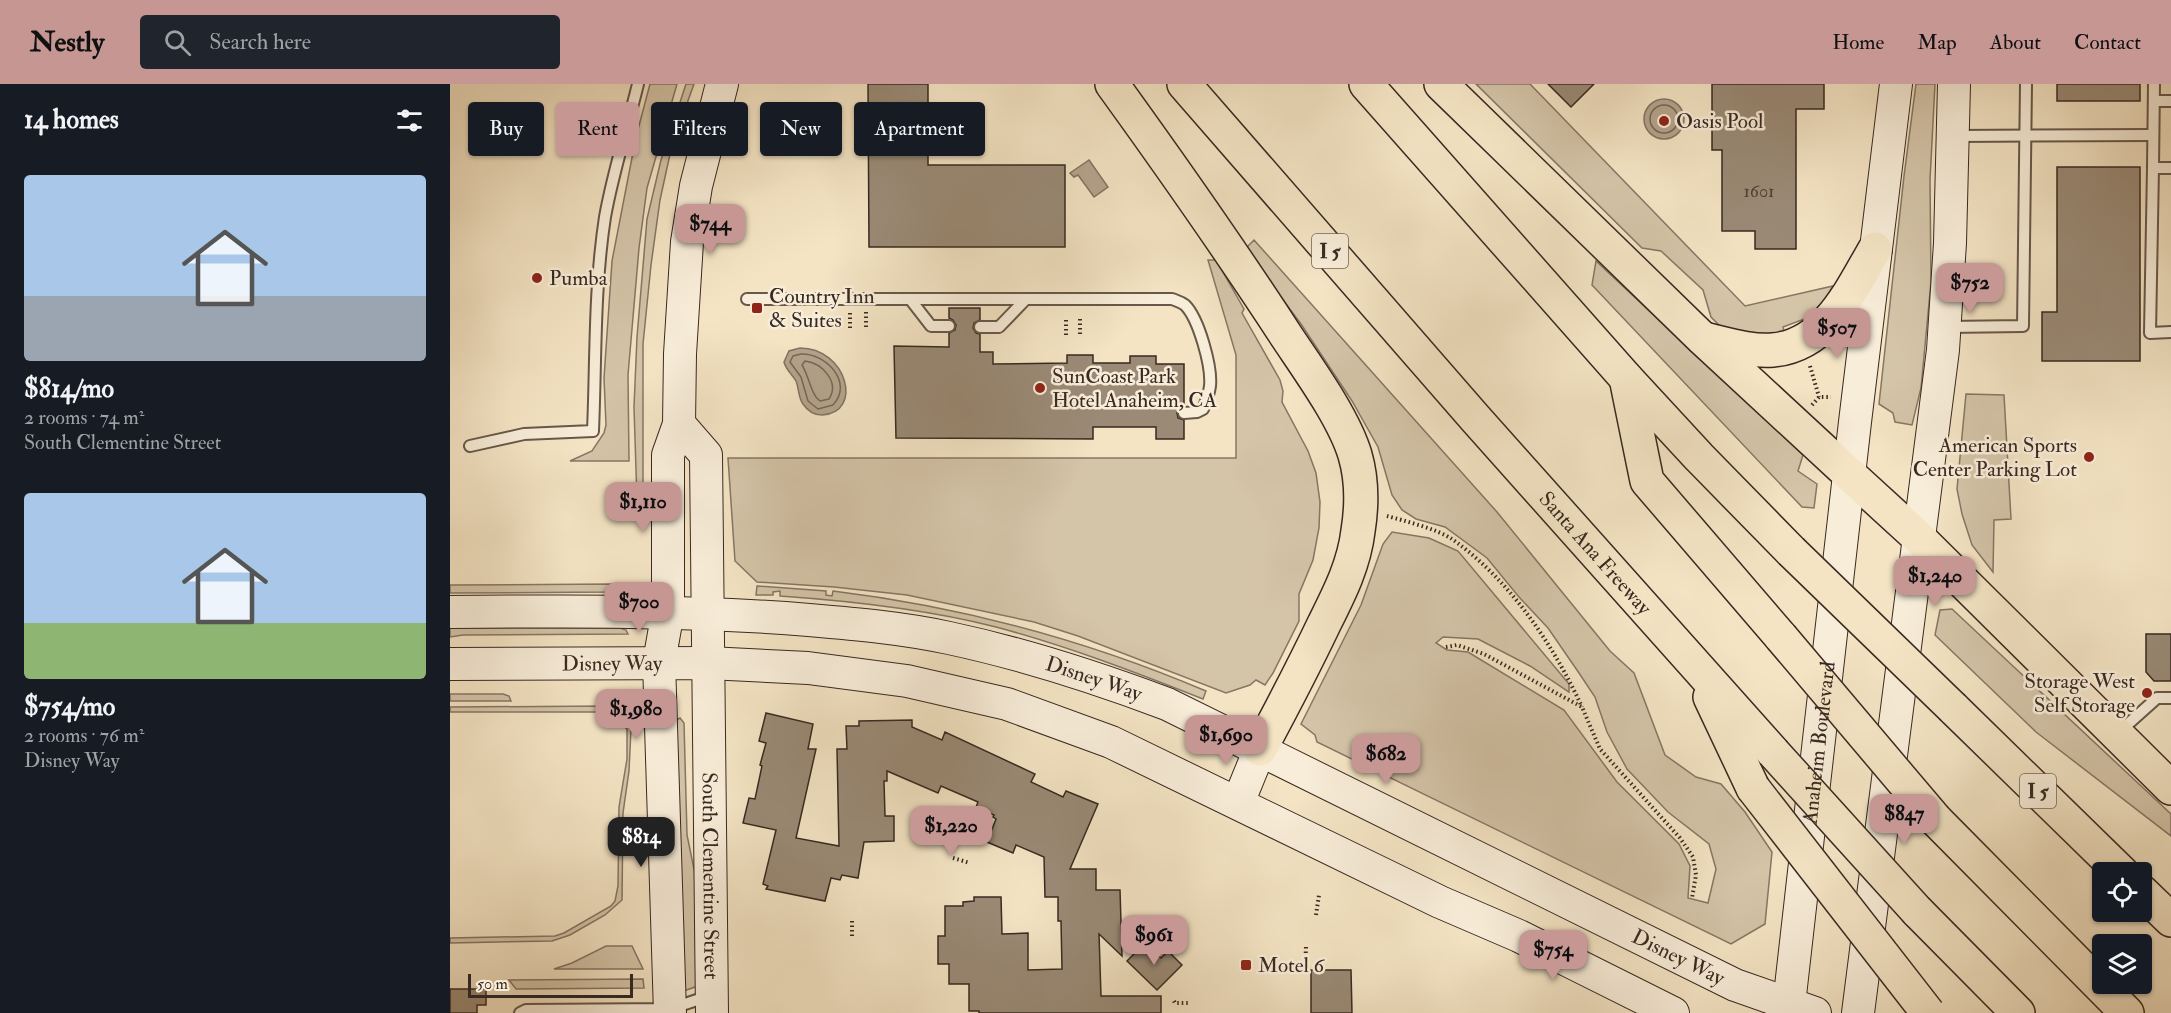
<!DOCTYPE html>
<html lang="en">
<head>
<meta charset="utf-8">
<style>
  :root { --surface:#171b24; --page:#20242c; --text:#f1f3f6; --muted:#9ea1a6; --accent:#c59692 }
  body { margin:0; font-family:"IM FELL Double Pica",serif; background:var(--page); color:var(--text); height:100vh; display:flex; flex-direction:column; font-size:22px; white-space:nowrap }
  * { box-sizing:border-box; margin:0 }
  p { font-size:20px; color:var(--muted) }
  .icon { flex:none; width:33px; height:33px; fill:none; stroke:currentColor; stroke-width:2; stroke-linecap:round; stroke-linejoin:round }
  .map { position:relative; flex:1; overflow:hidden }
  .details { display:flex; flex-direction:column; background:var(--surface); width:450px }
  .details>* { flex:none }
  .guide { position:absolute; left:18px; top:18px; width:570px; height:54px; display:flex; gap:12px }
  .controls { position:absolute; left:1642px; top:778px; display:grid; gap:12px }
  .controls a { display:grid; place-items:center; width:60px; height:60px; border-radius:6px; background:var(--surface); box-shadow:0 2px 4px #0004; font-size:30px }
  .scale { position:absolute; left:18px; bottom:15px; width:165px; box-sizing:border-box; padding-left:6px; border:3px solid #382921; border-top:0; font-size:16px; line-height:21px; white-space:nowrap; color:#382921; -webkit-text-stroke:4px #f8edd9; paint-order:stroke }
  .price { position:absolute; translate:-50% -51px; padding:0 14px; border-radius:12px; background:var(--accent); color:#111; font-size:20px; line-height:39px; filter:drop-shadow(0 2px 3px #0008) }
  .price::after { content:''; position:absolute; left:50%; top:36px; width:18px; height:14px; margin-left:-9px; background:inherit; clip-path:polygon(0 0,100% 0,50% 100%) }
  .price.current { background:#222; color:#fff }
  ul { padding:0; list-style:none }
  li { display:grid; align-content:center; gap:12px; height:318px; padding:0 24px }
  li span { display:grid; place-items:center; height:186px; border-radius:6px; color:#555 }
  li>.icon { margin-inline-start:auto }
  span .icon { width:108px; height:108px; fill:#fffc; stroke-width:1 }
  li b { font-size:26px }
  h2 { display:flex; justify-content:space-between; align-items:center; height:72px; padding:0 24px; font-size:26px }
  .chip { padding:0 21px; border-radius:6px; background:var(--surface); box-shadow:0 2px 4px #0004; font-size:21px; line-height:54px }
  .chip.current { background:var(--accent); color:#111 }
  header { display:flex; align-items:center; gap:36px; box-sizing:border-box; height:84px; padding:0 30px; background:var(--accent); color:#111 }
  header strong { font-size:28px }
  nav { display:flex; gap:33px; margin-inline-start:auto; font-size:21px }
  .search { width:420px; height:54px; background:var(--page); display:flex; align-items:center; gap:15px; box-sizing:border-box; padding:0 21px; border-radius:6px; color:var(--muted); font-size:22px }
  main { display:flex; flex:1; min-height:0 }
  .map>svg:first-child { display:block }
  .green { fill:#d4c4a8; stroke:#867664; stroke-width:1.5 }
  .water { fill:#b4a48d; stroke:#827362; stroke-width:1.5 }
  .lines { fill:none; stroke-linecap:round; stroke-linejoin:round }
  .shore { stroke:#766657; stroke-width:1.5 }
  .building { fill:#9a8a76; stroke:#382921; stroke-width:1.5 }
  .lane-casing { stroke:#67584a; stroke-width:14 }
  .secondary-casing { stroke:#382921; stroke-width:34 }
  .primary-casing { stroke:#382921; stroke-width:36 }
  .highway-casing { stroke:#382921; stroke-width:36 }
  .path { stroke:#382921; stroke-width:4; stroke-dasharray:1.5 3; stroke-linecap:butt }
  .lane { stroke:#f8edd9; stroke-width:10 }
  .secondary { stroke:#f8edd9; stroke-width:32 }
  .primary { stroke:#f4e4c4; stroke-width:33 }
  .highway { stroke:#f4e4c4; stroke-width:33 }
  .highway-bridge-casing { stroke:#382921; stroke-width:36; stroke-linecap:butt }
  .highway-bridge { stroke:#f4e4c4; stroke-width:33 }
  .poi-dot { fill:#8f2418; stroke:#f8edd9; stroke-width:2 }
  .labels { text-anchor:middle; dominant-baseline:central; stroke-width:5; stroke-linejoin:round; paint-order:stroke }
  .number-label { font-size:18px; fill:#504136 }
  .shield { fill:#f8edd9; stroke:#726458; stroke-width:1.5 }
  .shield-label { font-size:20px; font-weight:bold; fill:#382921 }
  .poi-label { font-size:21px; fill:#382921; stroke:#f8edd9; text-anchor:start }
  .street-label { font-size:21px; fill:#382921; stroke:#f8edd9 }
</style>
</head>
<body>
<header>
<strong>Nestly</strong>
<div class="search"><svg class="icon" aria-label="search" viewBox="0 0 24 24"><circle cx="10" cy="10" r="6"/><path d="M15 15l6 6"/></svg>Search here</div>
<nav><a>Home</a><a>Map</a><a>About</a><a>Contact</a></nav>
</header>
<main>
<section class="details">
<h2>14 homes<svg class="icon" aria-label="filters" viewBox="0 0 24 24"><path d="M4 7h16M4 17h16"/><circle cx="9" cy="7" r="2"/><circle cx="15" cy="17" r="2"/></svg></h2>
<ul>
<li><span style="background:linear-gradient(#a9c7e8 65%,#9aa5b1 0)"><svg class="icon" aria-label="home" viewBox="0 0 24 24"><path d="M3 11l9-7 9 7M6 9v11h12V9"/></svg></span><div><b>$814/mo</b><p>2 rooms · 74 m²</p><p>South Clementine Street</p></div></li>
<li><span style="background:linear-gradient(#a9c7e8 70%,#8fb573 0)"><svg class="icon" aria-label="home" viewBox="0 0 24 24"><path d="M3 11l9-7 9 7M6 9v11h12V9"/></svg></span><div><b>$754/mo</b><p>2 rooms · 76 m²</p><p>Disney Way</p></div></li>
</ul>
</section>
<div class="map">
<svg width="1721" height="929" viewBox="0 0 1721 929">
  <rect width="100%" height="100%" fill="#f4e4c4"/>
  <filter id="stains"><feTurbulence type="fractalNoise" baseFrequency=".00333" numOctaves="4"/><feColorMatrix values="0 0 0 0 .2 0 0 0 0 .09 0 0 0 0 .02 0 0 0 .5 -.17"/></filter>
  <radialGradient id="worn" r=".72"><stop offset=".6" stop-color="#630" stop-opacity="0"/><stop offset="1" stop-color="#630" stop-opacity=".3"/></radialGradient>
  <g class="green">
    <path d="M 200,0 L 227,0 L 197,104 L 189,164 L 178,291 L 179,377 L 120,377 L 142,367 L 154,349 L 156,341 L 154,294 L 162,177 L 186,53 Z"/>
    <path d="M 236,0 L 244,0 L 222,61 L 210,116 L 201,181 L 193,260 L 193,409 L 187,417 L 184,323 L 187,253 L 197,135 L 211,76 Z"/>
    <path d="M 1026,0 L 1080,0 L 1295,222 L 1383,202 L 1365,231 L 1333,243 L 1336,256 L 1278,250 L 1261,233 L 1253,206 L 1211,167 L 1192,164 Z"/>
    <path d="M 1466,0 L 1485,0 L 1480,96 L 1481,198 L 1471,304 L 1462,341 L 1445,338 L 1443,329 L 1429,320 L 1454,92 Z"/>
    <path d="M 804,156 L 1047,428 L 1160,567 L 1184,589 L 1215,671 L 1246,693 L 1271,700 L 1295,728 L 1322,768 L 1315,840 L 1281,860 L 867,658 L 865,651 L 851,640 L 911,521 L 933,460 L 942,448 L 979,454 L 1008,467 L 1119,600 L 1119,608 L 1080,582 L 1028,555 L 993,553 L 986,559 L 997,566 L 1018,568 L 1114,626 L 1167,698 L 1229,760 L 1240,782 L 1238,814 L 1258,819 L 1266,785 L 1259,760 L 1218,728 L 1177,685 L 1157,648 L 1145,613 L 1129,589 L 1098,544 L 1069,513 L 1037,474 L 995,443 L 966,435 L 952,426 L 942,411 L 928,363 L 902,317 L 851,240 L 795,165 Z"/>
    <path d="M 758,176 L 766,176 L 794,225 L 792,229 L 830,296 L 833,307 L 832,318 L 858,367 L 866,389 L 870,418 L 869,444 L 863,476 L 849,510 L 849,537 L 823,589 L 815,601 L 806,596 L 800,601 L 776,609 L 628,552 L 584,538 L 457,511 L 384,503 L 307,498 L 285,477 L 278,374 L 786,374 L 786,271 Z"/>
    <path d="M 1146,177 L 1353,371 L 1348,387 L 1367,400 L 1364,424 L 1352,423 L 1142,201 Z"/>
    <path d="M 1516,310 L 1554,311 L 1561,435 L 1544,436 L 1543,488 L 1522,461 L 1512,430 L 1507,405 Z"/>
    <path d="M 163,500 L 161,508 L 0,509 L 0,501 Z"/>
    <path d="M 307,502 L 376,507 L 376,511 L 382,512 L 383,507 C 514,523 634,555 756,607 L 753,615 C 685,588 617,562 546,543 C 476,525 402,517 330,512 L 330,507 L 323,508 L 323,511 L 306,511 Z"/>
    <path d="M 1502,525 L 1721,730 L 1721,752 L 1586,648 L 1485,551 L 1490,526 Z"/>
    <path d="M 0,544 L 170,544 L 176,546 L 178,550 L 13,551 L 0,553 Z"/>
    <path d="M 0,610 L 53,610 L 59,612 L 61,617 L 0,617 Z"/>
    <path d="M 157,622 L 181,645 L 179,687 L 173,729 L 172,816 L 155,831 L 120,851 L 102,857 L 0,859 L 0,854 L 105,852 L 114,849 L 161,822 L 165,817 L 168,802 L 169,723 L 177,675 L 177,645 L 157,628 L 0,628 L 0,623 Z"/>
    <path d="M 230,634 L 234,639 L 237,751 L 246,795 L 250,896 L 245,903 L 231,908 L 224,637 Z"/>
    <path d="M 156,862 L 182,862 L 193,885 L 104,885 L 122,879 Z"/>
    <path d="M 193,895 L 194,904 L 66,905 L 59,896 Z"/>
  </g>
  <g class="water">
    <circle cx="1214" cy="35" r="20"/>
    <path d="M 639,76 L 658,103 L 644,113 L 628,91 L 624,93 L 620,89 Z"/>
    <path d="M 350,264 C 397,264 414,329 372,331 C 364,331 357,326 353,320 C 348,313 349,304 346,297 C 342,290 336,286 334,278 L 339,267 Z"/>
  </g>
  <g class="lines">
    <g class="shore">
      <circle cx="1214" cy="35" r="14"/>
      <path d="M 351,270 C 376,269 404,299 383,321 L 368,325 L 358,317 L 351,293 L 340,278 L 343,272 Z"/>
      <path d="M 355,277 C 372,279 390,298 379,315 L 370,317 C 361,311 359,292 352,281 Z"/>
    </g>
  </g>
  <g class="building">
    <path d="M 418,0 L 478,0 L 478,81 L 615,81 L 615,163 L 419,163 Z"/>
    <path d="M 1098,0 L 1144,0 L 1121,23 Z"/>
    <path d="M 1262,0 L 1374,0 L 1374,25 L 1346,25 L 1346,165 L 1305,165 L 1305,147 L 1272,147 L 1272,66 L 1262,66 Z"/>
    <rect x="1607" y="0" width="83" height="17"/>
    <path d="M 1607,83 L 1690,83 L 1690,277 L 1592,277 L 1592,228 L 1607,228 Z"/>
    <path d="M 499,224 L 530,224 L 530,236 L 524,239 L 523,244 L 526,249 L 530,250 L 530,268 L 543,268 L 543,280 L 617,279 L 617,271 L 643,271 L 643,279 L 680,279 L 680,272 L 706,272 L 706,280 L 734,280 L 734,321 L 729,323 L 727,329 L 728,334 L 734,336 L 734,355 L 706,355 L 706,343 L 643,343 L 643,355 L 446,354 L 444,262 L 499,263 L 499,249 L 505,246 L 506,241 L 503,236 L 499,234 Z"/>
    <path d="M 1696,550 L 1721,550 L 1721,597 L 1704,597 L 1696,588 Z"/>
    <path d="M 316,629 L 363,640 L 358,665 L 366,665 L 346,754 L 389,762 L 387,665 L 397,665 L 396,642 L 409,642 L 409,637 L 462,636 L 462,643 L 492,656 L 495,648 L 585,690 L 581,698 L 613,713 L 616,707 L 648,720 L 620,785 L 646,785 L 646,806 L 670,806 L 672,872 L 649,850 L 651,912 L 711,912 L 711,929 L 529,929 L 529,927 L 519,927 L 519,900 L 499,900 L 499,880 L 488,880 L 488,852 L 495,852 L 495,822 L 513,822 L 513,818 L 524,817 L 524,813 L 551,813 L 552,850 L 578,849 L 578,886 L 612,885 L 611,837 L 608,837 L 608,813 L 595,813 L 594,773 L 566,761 L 563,769 L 537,758 L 546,735 L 543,733 L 544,731 L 526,723 L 528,718 L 491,702 L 488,709 L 437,687 L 437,697 L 434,697 L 435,732 L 444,732 L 444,757 L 414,758 L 408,794 L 392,791 L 390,796 L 381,794 L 375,817 L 316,805 L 318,802 L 313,800 L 326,746 L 293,739 L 299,714 L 305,715 L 312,682 L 310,681 L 316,659 L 309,657 Z"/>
    <path d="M 695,859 L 711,874 L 718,867 L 732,881 L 707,906 L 677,877 Z"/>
    <path d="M 861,886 L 901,886 L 902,929 L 861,929 Z"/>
    <path d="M 0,905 L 36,905 L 36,921 L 27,921 L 27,929 L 0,929 Z"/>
  </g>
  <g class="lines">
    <g class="lane-casing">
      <g id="lane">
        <path d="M 1704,0 L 1703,84 L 1721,84"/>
        <path d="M 1704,17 L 1721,17"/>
        <path d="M 1506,52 L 1703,51"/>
        <path d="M 1703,84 L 1700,249 L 1721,248"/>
        <path d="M 297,215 L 722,215 C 727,217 731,218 735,221 C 749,235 762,283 760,302 C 759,310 756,318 753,325 L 747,328 L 734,329"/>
        <path d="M 460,215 L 481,242 L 499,242"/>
        <path d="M 530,243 L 549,243 L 576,215"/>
        <path d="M 1497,243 L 1573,242 L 1576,0"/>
        <path d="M 20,362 L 74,350 L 143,347 C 146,276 144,204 155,133 C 163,88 177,45 188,0"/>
        <path d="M 1669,648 L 1707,614 L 1721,614"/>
        <path d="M 70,929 L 76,926 L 220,925 L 259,912"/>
      </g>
    </g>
    <g class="secondary-casing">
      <g id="secondary">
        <path id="s1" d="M 229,340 L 256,371 L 262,929"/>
        <path id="s2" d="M 0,528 C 120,527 239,526 359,536 C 406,540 453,544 499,554 C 574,570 645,593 717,620 L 1285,901 L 1365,929"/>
        <path id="s3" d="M 0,580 L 258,579 L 358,584 L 457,597 L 557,620 L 661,658 L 990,818 L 1069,852 L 1223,929"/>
        <path d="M 788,719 L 810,665"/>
        <path d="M 220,929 L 209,578 L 218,527 L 218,371 L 229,340 L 230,270 L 237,158 L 246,102 L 272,0"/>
        <path id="s4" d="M 1338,929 L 1405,338 L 1446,0"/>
        <path d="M 1408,929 L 1493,266 L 1500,159 L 1504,0"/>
      </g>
    </g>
    <g class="primary-casing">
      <path id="primary" d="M 1399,390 L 1469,454 L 1721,704"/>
    </g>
    <g class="highway-casing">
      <g id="highway">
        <path d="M 662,0 C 722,83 781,167 837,253 C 859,286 894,334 905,371 C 912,395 912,422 908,447 C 904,481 889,510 874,540 C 854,582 832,624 810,665"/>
        <path id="s5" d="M 734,0 L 1025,334 L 1323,668"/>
        <path d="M 916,0 L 1176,294 L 1249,373 L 1341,467"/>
        <path d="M 991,0 L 1253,255 L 1399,390"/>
        <path d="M 1254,255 C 1276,260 1301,268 1323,266 C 1377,261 1401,206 1425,165"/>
        <path d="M 1176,294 L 1197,397 L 1331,553"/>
        <path d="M 1260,613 L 1303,704"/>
        <path d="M 1503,624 L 1672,789"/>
        <path d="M 1485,735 L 1677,929"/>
        <path d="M 1692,808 L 1721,836"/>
        <path d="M 1467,827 L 1568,929"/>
      </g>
    </g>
    <g class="path">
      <path d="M 488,20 L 504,20"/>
      <path d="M 488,43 L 505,43"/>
      <path d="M 488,59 L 504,59"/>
      <path d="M 416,228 L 416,246"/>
      <path d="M 400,229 L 400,246"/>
      <path d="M 630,235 L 630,253"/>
      <path d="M 616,236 L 616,253"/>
      <path d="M 1360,282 L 1369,313"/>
      <path d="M 1362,321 L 1369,313 L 1381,313"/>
      <path d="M 937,432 C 955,437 987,445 1002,455 C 1059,495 1103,560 1132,623"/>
      <path d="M 996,563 L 1007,561 L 1034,570 L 1132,623 L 1150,665 L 1230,754 L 1243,773 L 1246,791 L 1242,814"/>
      <path d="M 476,729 L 492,736"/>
      <path d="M 503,774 L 520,779"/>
      <path d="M 866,831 L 869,811"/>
      <path d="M 402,837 L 402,855"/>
      <path d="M 855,887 L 856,862"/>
      <path d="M 724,917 L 725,919 L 739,919"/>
    </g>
    <use href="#lane" class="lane"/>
    <use href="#secondary" class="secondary"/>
    <use href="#primary" class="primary"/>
    <use href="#highway" class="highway"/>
    <g class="highway-bridge-casing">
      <g id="highway-bridge">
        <path d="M 1341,467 L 1503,624"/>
        <path d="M 1331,553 L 1485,735"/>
        <path d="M 1323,668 L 1467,827"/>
        <path d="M 1303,704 L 1478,929"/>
      </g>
    </g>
    <use href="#highway-bridge" class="highway-bridge"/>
  </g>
  <g class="poi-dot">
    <circle cx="1214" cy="37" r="6"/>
    <circle cx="87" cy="194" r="6"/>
    <rect x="301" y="218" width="12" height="12" rx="3"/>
    <circle cx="590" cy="304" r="6"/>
    <circle cx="1639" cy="373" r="6"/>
    <circle cx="1697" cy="609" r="6"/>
    <rect x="790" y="875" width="12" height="12" rx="3"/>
  </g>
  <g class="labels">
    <g class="number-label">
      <text x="1309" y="107">1601</text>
    </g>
    <g class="shield">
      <rect x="862" y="150" width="36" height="34" rx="4.5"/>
      <rect x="1570" y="690" width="36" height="34" rx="4.5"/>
    </g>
    <g class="shield-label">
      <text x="880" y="167">I 5</text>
      <text x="1588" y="707">I 5</text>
    </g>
    <g class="poi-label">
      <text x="1226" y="37">Oasis Pool</text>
      <text x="99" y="194">Pumba</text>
      <text x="319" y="212">Country Inn<tspan x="319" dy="24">&amp; Suites</tspan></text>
      <text x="602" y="292">SunCoast Park<tspan x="602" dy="24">Hotel Anaheim, CA</tspan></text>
      <text x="1627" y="361" text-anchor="end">American Sports<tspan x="1627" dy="24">Center Parking Lot</tspan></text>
      <text x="1685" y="597" text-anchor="end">Storage West<tspan x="1685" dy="24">Self Storage</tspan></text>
      <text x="808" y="881">Motel 6</text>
    </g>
    <g class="street-label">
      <text stroke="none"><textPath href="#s5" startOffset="624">Santa Ana Freeway</textPath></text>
      <text stroke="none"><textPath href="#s3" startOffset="162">Disney Way</textPath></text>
      <text stroke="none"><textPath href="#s2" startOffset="651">Disney Way</textPath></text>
      <text stroke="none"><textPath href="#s4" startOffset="272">Anaheim Boulevard</textPath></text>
      <text stroke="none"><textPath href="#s1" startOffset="462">South Clementine Street</textPath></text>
      <text stroke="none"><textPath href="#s2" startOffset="1299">Disney Way</textPath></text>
    </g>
  </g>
  <rect width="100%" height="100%" filter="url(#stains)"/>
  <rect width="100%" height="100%" fill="url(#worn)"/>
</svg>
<div class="controls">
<a><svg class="icon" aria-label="locate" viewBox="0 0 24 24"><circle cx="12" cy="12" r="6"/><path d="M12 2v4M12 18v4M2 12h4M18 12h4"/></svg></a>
<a><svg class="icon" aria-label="layers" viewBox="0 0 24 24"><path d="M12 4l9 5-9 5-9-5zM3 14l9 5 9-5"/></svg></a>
</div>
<div class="scale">50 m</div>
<b class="price" style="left:260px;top:171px">$744</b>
<b class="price" style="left:1520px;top:230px">$752</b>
<b class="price" style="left:1387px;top:275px">$507</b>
<b class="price" style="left:193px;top:449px">$1,110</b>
<b class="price" style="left:1485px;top:523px">$1,240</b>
<b class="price" style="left:189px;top:549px">$700</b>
<b class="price" style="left:186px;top:656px">$1,980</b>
<b class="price" style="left:776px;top:682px">$1,690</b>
<b class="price" style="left:936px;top:701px">$682</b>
<b class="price" style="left:1454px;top:761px">$847</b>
<b class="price" style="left:501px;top:773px">$1,220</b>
<b class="price current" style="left:191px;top:784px">$814</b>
<b class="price" style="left:704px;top:882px">$961</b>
<b class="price" style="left:1103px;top:897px">$754</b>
<div class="guide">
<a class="chip">Buy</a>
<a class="chip current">Rent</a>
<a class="chip">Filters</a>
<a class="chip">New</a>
<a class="chip">Apartment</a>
</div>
</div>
</main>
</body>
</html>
